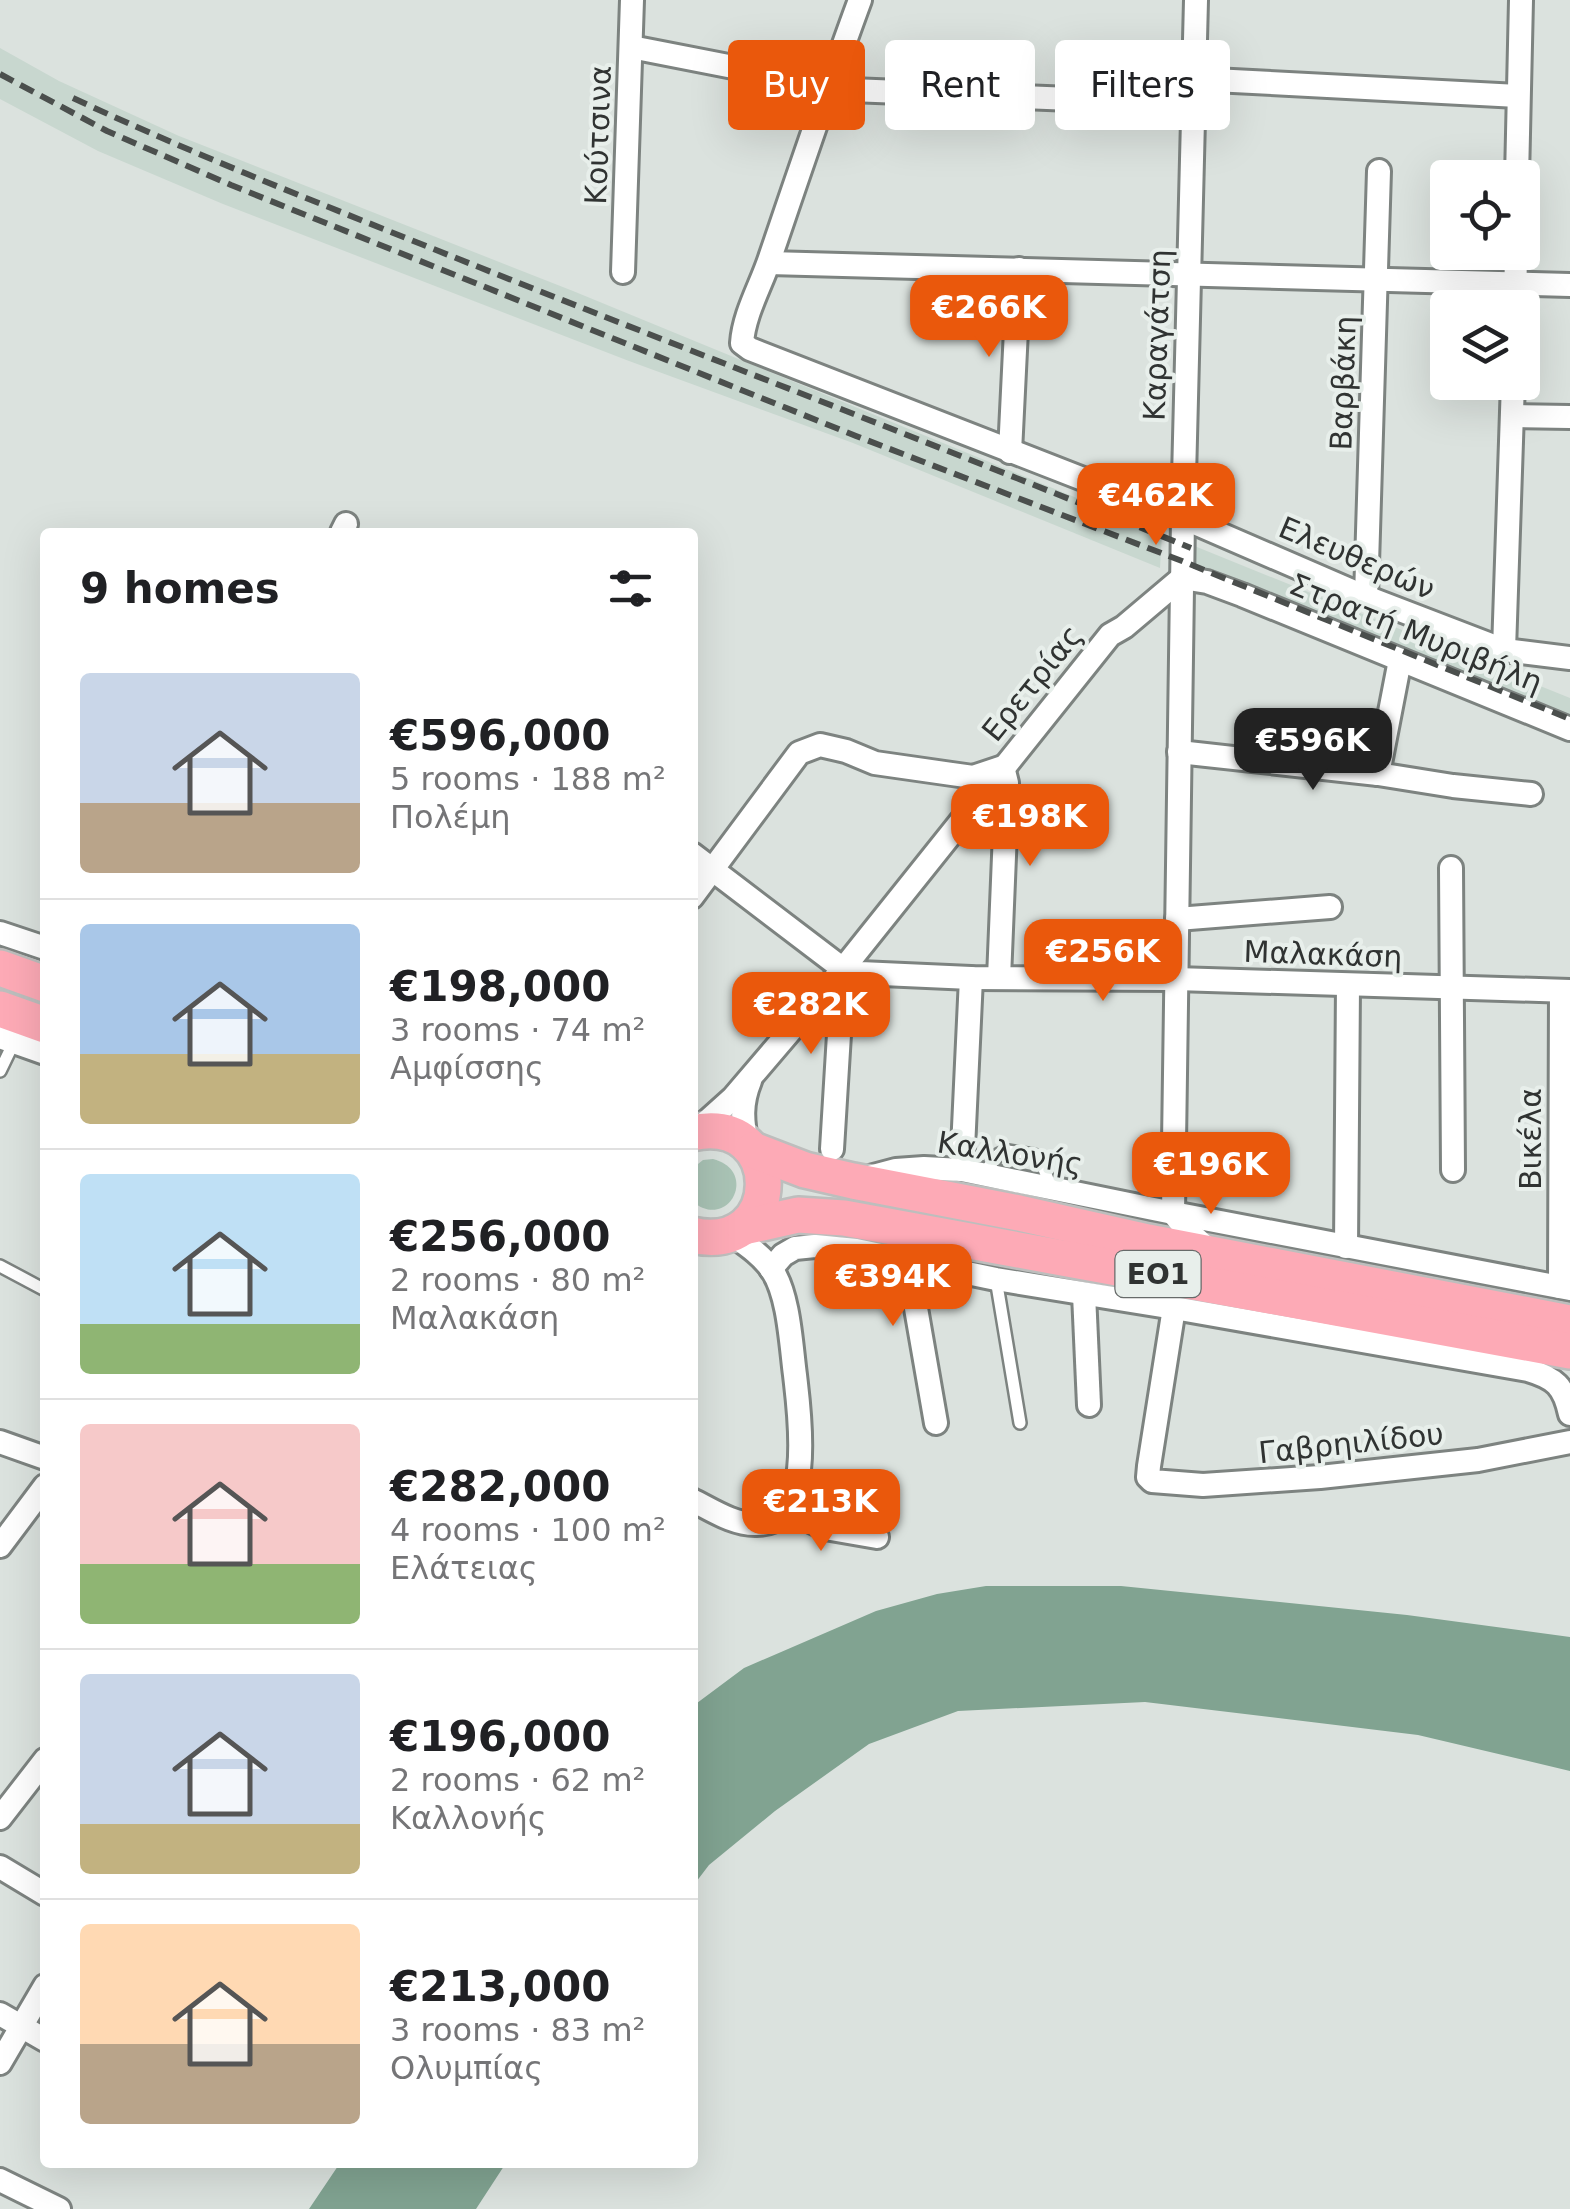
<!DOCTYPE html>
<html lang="en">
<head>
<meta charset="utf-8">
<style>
  :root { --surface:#fff; --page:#f6f6f6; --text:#202124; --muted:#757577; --line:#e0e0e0; --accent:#ea580c }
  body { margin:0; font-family:"DejaVu Sans",sans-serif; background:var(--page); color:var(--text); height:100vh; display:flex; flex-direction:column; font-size:38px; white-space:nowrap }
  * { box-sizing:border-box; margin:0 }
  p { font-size:32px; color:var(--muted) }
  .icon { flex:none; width:55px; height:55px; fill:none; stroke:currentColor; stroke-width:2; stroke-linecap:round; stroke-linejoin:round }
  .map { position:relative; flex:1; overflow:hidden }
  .sheet { position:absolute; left:40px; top:528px; width:658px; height:1640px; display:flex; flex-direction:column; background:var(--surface); border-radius:10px; box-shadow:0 10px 40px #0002 }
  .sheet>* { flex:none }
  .guide { position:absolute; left:728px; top:40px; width:692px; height:90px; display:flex; gap:20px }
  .fabs { position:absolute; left:1430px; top:160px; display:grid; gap:20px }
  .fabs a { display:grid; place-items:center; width:110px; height:110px; border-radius:10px; background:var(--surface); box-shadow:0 10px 40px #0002; font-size:50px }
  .price { position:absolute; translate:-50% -85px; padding:0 22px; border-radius:20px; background:var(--accent); color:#fff; font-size:32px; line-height:65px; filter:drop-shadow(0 2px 5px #0008) }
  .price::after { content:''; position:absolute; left:50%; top:60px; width:30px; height:22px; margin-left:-15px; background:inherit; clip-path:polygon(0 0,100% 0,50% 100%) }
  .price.selected { background:#222; color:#fff }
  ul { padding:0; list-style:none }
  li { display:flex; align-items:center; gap:30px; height:250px; padding:0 40px }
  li+li { border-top:2px solid var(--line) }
  li span { display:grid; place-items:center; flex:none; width:280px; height:200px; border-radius:10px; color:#555 }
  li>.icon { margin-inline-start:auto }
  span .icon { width:120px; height:120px; fill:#fffc; stroke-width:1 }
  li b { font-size:42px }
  h2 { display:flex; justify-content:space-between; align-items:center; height:120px; padding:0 40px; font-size:42px }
  .tag { padding:0 35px; border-radius:10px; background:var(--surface); box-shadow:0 10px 40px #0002; font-size:35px; line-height:90px }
  .tag.selected { background:var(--accent); color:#fff }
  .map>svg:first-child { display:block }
  .built { fill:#c8d7cf }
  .green { fill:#a9c3b5 }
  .water { fill:#81a391 }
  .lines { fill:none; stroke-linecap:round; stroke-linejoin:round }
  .lane-casing { stroke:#7d8380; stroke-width:16 }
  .street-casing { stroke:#7d8380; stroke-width:28 }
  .primary-casing { stroke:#bdbebd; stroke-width:40 }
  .lane { stroke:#fff; stroke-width:11 }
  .street { stroke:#fff; stroke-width:22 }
  .primary { stroke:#fdaab6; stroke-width:35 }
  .rail { stroke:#4b4f4d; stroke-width:6; stroke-dasharray:15 8; stroke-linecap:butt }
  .labels { text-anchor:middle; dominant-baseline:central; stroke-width:8; stroke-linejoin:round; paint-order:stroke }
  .shield { fill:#e8efeb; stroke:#676b6a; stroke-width:2.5 }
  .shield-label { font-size:28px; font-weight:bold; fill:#303332 }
  .street-label { font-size:30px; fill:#303332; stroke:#e8efeb }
</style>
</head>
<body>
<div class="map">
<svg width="1570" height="2209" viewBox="0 0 1570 2209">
  <rect width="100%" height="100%" fill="#dbe2de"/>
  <g class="built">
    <path d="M 0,48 L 59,81 L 179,136 L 573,291 L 1162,533 L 1160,568 L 853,443 L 629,361 L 223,204 L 98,151 L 0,99 Z"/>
    <path d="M 1192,545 L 1570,698 L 1570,735 L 1189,580 Z"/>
  </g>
  <path class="green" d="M 713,1159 C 759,1171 729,1231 693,1202 L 693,1168 L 703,1160 Z"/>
  <g class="water">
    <path d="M 986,1586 L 1121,1586 L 1407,1615 L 1570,1637 L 1570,1771 L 1418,1735 L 1145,1702 L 958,1711 L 869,1744 L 775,1811 L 709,1865 L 693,1886 L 693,1706 L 744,1668 L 876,1611 L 937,1594 Z"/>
    <path d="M 340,2163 L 340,2162 L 506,2163 L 476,2209 L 309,2209 Z"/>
  </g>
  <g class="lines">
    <g class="lane-casing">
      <g id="lane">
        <path d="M 0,1071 L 14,1042"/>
        <path d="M 983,1174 L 999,1154 L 1008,1151 L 1034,1155 L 1040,1159 L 1051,1187"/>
        <path d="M 0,1266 L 45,1290"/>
        <path d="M 996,1279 L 1020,1423"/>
      </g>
    </g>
    <g class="street-casing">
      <g id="street">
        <path d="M 860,0 C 829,84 800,170 771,255 C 762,284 744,313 742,343 L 750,349 L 1183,518 L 1366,597 L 1504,650 L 1570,658"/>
        <path d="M 1196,0 L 1183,518 L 1173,1213 L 1186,1229 L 1210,1251"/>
        <path d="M 631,47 L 851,90 L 1194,104"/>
        <path d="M 1194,79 L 1518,96"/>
        <path d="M 1517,178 L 1521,0"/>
        <path d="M 769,263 L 1570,285"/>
        <path d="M 623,272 L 632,0"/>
        <path d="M 1515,308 L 1516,252"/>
        <path d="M 1512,416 L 1570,417"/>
        <path d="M 1010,452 L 1019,269"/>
        <path d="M 342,532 L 346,524"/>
        <path d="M 1182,578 L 1207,582 L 1242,595 L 1570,729"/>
        <path d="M 1366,597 L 1379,171"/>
        <path d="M 1504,650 L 1513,382"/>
        <path d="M 1179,752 L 1378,774 L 1453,786 L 1531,794"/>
        <path d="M 1378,774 L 1400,660"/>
        <path d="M 692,854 L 843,969 L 860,973 L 971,978 L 1176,979 L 1570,991"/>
        <path d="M 1451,868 L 1453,1170"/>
        <path d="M 692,897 L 799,753 L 820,745 L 846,751 L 875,763 L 973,777 L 1003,767 L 1007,783 L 999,978"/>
        <path d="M 1177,919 L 1330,907"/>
        <path d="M 0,933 L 45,948"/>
        <path d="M 0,1037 L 45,1053"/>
        <path d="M 694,1133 L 733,1098 L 843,969 L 1110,635 L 1124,627 L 1182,578"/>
        <path d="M 747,1144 C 742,1121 741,1103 750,1081"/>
        <path d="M 832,1149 L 843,969"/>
        <path d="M 962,1170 L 971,978"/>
        <path d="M 866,1178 L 896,1170 L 924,1168 L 962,1170 L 1173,1213 L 1570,1289"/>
        <path d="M 905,1245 L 936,1423"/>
        <path d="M 1346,1247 L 1348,985"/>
        <path d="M 771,1269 L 783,1255 L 795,1248 L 815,1246 L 856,1250 L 996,1279 L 1174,1308 L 1528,1370 C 1555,1378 1564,1386 1570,1414"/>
        <path d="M 1560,1287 L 1561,991"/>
        <path d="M 1084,1294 L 1089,1405"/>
        <path d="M 1174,1308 L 1149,1466 L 1148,1477 L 1152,1481 L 1203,1485 L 1320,1477 L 1478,1460 L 1570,1442"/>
        <path d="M 0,1442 L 45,1458"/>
        <path d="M 692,1500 C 712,1510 734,1525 757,1524 C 816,1524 799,1411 795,1375 C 791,1345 789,1295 772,1270 C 762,1255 745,1244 731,1234"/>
        <path d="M 786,1509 L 825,1528 L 877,1537"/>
        <path d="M 0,1546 L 45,1486"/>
        <path d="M 0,1818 L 45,1760"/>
        <path d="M 0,1867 L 45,1894"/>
        <path d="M 0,2014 L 45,2040"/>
        <path d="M 0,2063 L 45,1986"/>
        <path d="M 0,2180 L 59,2209"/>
      </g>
    </g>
    <g class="primary-casing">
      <g id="primary">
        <path d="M 0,968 L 45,984"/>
        <path d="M 0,1009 L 45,1025"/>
        <path d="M 692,1133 C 788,1112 786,1257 692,1235"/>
        <path d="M 753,1150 L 805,1170 L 853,1181 L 1019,1213 L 1148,1242 L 1570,1323"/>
        <path d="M 744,1227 L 798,1215 L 844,1218 L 1570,1351"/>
      </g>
    </g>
    <use href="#lane" class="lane"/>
    <use href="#street" class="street"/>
    <use href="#primary" class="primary"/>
    <g class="rail">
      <path d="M 0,74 L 107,131 L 231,185 L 856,436 L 1182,561 L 1570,719"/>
      <path d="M 73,98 C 197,156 324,205 451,256 C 697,354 945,448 1191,548"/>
    </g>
  </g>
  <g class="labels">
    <rect class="shield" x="1115.5" y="1251" width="85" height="46" rx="8"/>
    <g class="shield-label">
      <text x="1158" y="1274">ΕΟ1</text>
    </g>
    <g class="street-label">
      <text transform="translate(598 135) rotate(-88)">Κούτσινα</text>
      <text transform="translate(1157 335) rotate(-88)">Καραγάτση</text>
      <text transform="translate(1343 383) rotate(-88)">Βαρβάκη</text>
      <text transform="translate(1357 558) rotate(23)">Ελευθερών</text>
      <text transform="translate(1416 633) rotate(22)">Στρατή Μυριβήλη</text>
      <text transform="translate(1032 683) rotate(-51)">Ερετρίας</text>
      <text transform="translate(1323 954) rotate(2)">Μαλακάση</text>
      <text transform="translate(1530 1139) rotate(-90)">Βικέλα</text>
      <text transform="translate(1010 1153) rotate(9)">Καλλoνής</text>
      <text transform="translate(1351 1443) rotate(-6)">Γαβρηιλίδου</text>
    </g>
  </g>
</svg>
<div class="fabs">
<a><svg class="icon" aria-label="locate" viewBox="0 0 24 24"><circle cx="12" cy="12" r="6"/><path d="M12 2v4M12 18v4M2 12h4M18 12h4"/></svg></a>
<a><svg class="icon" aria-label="layers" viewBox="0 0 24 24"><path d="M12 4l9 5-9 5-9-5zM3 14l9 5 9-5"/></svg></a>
</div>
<b class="price" style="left:989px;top:360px">€266K</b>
<b class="price" style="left:1156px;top:548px">€462K</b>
<b class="price selected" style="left:1313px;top:793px">€596K</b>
<b class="price" style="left:1030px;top:869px">€198K</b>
<b class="price" style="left:1103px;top:1004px">€256K</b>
<b class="price" style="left:811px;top:1057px">€282K</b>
<b class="price" style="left:1211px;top:1217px">€196K</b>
<b class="price" style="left:893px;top:1329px">€394K</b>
<b class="price" style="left:821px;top:1554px">€213K</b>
<div class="guide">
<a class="tag selected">Buy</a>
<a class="tag">Rent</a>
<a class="tag">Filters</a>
</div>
<section class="sheet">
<h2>9 homes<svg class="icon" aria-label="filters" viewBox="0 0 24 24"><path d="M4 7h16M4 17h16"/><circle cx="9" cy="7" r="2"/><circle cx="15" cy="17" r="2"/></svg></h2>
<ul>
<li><span style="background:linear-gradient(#c9d6e8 65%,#b9a48a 0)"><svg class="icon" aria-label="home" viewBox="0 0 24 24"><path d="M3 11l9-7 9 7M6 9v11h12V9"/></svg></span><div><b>€596,000</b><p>5 rooms · 188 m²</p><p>Πολέμη</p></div></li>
<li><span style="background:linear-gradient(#a9c7e8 65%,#c2b280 0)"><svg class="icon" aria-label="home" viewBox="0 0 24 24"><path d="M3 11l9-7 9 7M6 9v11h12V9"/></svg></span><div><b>€198,000</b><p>3 rooms · 74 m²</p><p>Αμφίσσης</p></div></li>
<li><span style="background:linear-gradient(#bfe0f5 75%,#8fb573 0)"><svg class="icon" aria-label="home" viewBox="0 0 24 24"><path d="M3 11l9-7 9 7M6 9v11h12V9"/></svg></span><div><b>€256,000</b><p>2 rooms · 80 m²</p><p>Μαλακάση</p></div></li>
<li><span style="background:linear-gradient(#f6c9c9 70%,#8fb573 0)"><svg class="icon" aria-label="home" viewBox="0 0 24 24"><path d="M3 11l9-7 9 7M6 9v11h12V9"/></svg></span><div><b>€282,000</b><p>4 rooms · 100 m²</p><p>Ελάτειας</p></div></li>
<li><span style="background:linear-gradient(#c9d6e8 75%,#c2b280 0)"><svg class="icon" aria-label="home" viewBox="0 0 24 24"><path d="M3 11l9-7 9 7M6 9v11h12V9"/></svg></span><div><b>€196,000</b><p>2 rooms · 62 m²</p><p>Καλλoνής</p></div></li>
<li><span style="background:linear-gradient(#ffd9b3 60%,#b9a48a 0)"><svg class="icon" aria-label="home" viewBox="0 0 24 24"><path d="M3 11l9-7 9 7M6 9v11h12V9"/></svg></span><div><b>€213,000</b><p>3 rooms · 83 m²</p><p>Ολυμπίας</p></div></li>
</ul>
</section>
</div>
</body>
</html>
